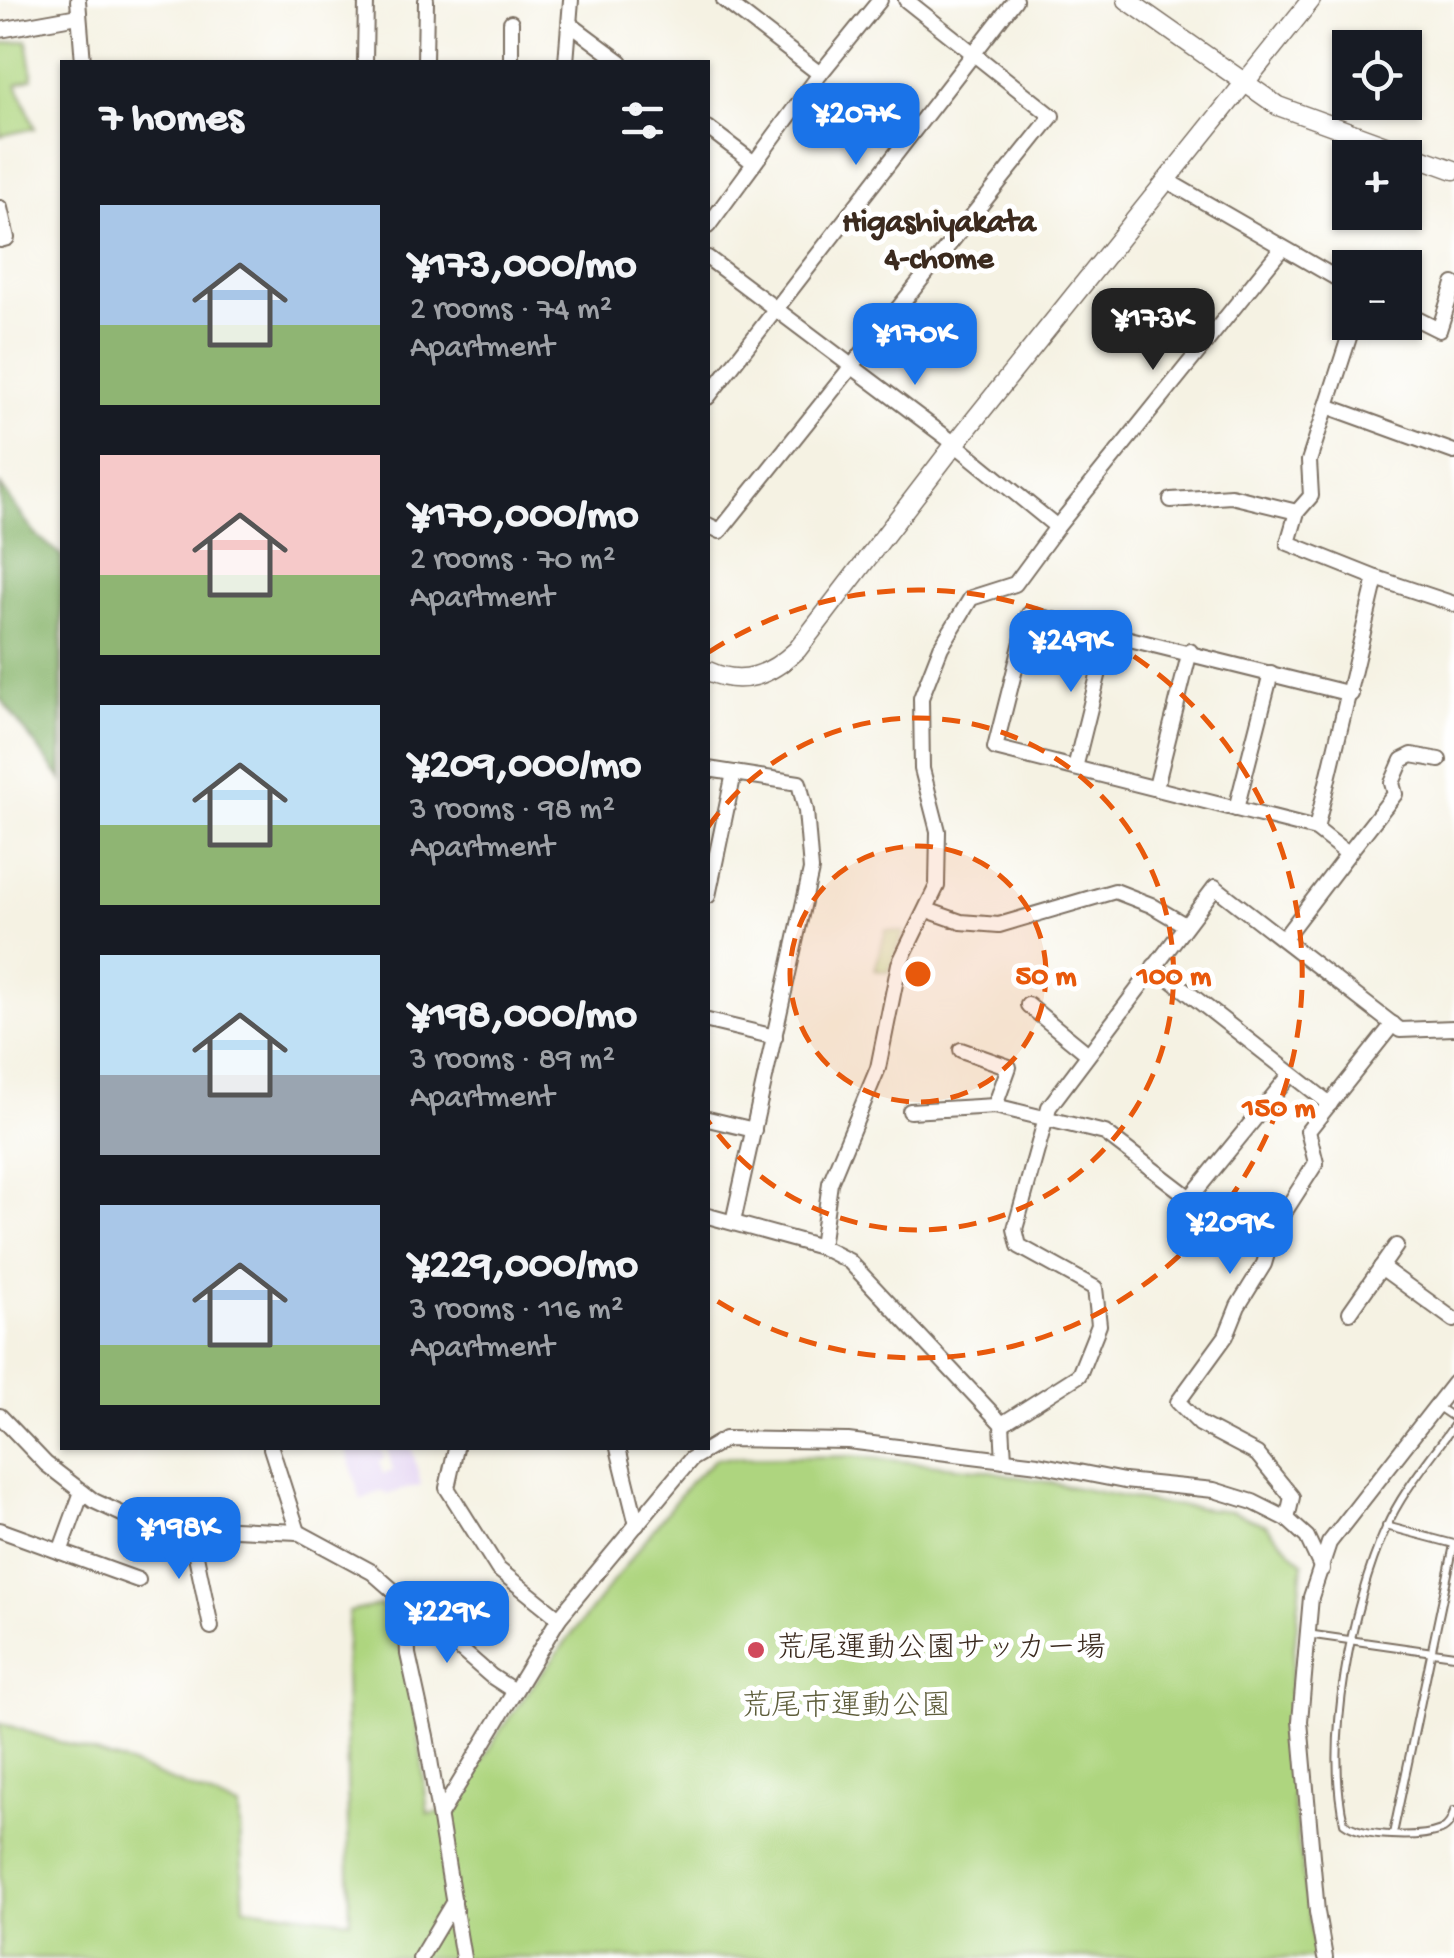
<!DOCTYPE html>
<html lang="en">
<head>
<meta charset="utf-8">
<style>
  :root { --surface:#171b24; --page:#20242c; --text:#f1f3f6; --muted:#9ea1a6; --accent:#1a73e8 }
  body { margin:0; font-family:"Gochi Hand","Klee One",sans-serif; background:var(--page); color:var(--text); height:100vh; display:flex; flex-direction:column; font-size:38px; white-space:nowrap }
  * { box-sizing:border-box; margin:0 }
  p { font-size:32px; color:var(--muted) }
  .icon { flex:none; width:55px; height:55px; fill:none; stroke:currentColor; stroke-width:2; stroke-linecap:round; stroke-linejoin:round }
  .map { position:relative; flex:1; overflow:hidden }
  .panel { position:absolute; left:60px; top:60px; width:650px; height:1390px; display:flex; flex-direction:column; background:var(--surface); border-radius:0px; box-shadow:0 2px 8px #0004 }
  .panel>* { flex:none }
  .fabs { position:absolute; left:1332px; top:30px; display:grid; gap:20px }
  .fabs a { display:grid; place-items:center; width:90px; height:90px; border-radius:0px; background:var(--surface); box-shadow:0 2px 8px #0004; font-size:50px }
  .price { position:absolute; translate:-50% -85px; padding:0 22px; border-radius:20px; background:var(--accent); color:#fff; font-size:32px; line-height:65px; filter:drop-shadow(0 2px 5px #0008) }
  .price::after { content:''; position:absolute; left:50%; top:60px; width:30px; height:22px; margin-left:-15px; background:inherit; clip-path:polygon(0 0,100% 0,50% 100%) }
  .price.active { background:#222; color:#fff }
  ul { padding:0; list-style:none }
  li { display:flex; align-items:center; gap:30px; height:250px; padding:0 40px }
  li span { display:grid; place-items:center; flex:none; width:280px; height:200px; border-radius:0px; color:#555 }
  li>.icon { margin-inline-start:auto }
  span .icon { width:120px; height:120px; fill:#fffc; stroke-width:1 }
  li b { font-size:42px }
  h2 { display:flex; justify-content:space-between; align-items:center; height:120px; padding:0 40px; font-size:42px }
  .map>svg:first-child { display:block }
  .built { fill:#e3d3f2 }
  .green { fill:#aed57f; stroke:#74804e; stroke-width:2.5 }
  .forest { fill:#8ab66e; stroke:#627046; stroke-width:2.5 }
  .lines { fill:none; stroke-linecap:round; stroke-linejoin:round }
  .service-casing { stroke:#7c7063; stroke-width:10 }
  .minor-casing { stroke:#7c7063; stroke-width:18 }
  .tertiary-casing { stroke:#7c7063; stroke-width:21 }
  .service { stroke:#fff; stroke-width:6 }
  .minor { stroke:#fff; stroke-width:14 }
  .tertiary { stroke:#fff; stroke-width:18 }
  .ring { fill:none; stroke:#e8590c; stroke-width:5; stroke-dasharray:18 12 }
  .poi-dot { fill:#d1495b; stroke:#fff; stroke-width:4 }
  .labels { text-anchor:middle; dominant-baseline:central; stroke-width:10; stroke-linejoin:round; paint-order:stroke }
  .poi-label { font-size:30px; fill:#3b2a1e; stroke:#fff; text-anchor:start }
  .park-label { font-size:30px; fill:#5e5d3b; stroke:#fff }
  .neighbourhood-label { font-size:32px; font-weight:bold; fill:#3b2a1e; stroke:#fff }
  .centre { fill:#e8590c; stroke:#fff; stroke-width:5 }
  .ring-label { font-size:30px; text-anchor:middle; font-weight:bold; fill:#e8590c; stroke:#fff; stroke-width:10; stroke-linejoin:round; paint-order:stroke }
</style>
</head>
<body>
<div class="map">
<svg width="1454" height="1958" viewBox="0 0 1454 1958">
  <rect width="100%" height="100%" fill="#fff"/>
  <filter id="ink" filterUnits="userSpaceOnUse"><feTurbulence type="fractalNoise" baseFrequency=".01" numOctaves="2"/><feDisplacementMap in="SourceGraphic" scale="20" xChannelSelector="R" yChannelSelector="G"/><feConvolveMatrix kernelMatrix="1 2 1 2 8 2 1 2 1" color-interpolation-filters="sRGB"/></filter>
  <filter id="wash" filterUnits="userSpaceOnUse"><feTurbulence type="fractalNoise" baseFrequency=".0048" numOctaves="4" result="noise"/><feDisplacementMap in="SourceGraphic" scale="40" xChannelSelector="R" yChannelSelector="G"/><feGaussianBlur stdDeviation="2.25" result="paint"/><feColorMatrix in="noise" values="0 0 0 0 0 0 0 0 0 0 0 0 0 0 0 0 0 1.4 0 .05"/><feComposite in="paint" operator="in"/></filter>
  <g filter="url(#wash)">
    <rect width="100%" height="100%" fill="#f5f2e3"/>
    <path class="built" d="M 381,1448 L 384,1458 L 379,1462 L 383,1474 L 393,1471 L 387,1448 L 412,1448 L 421,1485 L 388,1494 L 381,1491 L 361,1500 L 346,1449 Z"/>
    <g class="green">
      <path d="M 27,40 L 33,78 L 17,84 L 35,128 L 0,136 L 0,44 Z"/>
      <path d="M 886,930 L 904,932 L 889,972 L 875,970 Z"/>
      <path d="M 853,1456 L 985,1470 L 1160,1504 L 1231,1511 L 1266,1525 L 1303,1563 L 1289,1701 L 1293,1802 L 1315,1958 L 0,1958 L 0,1723 L 129,1764 L 239,1808 L 244,1907 L 350,1920 L 345,1669 L 349,1612 L 381,1605 C 418,1665 419,1745 428,1814 L 454,1810 L 501,1729 L 535,1682 L 690,1482 L 716,1458 Z"/>
    </g>
    <path class="forest" d="M 0,485 L 35,534 L 62,556 L 62,780 L 0,698 Z"/>
  </g>
  <g filter="url(#ink)">
    <g class="lines">
      <g class="service-casing">
        <g id="service">
          <path d="M 1438,1407 L 1454,1418"/>
          <path d="M 1454,1425 C 1431,1458 1402,1491 1386,1528 C 1351,1605 1325,1741 1344,1823 C 1363,1837 1418,1839 1441,1830 C 1449,1827 1452,1820 1454,1811"/>
          <path d="M 1386,1526 L 1454,1544"/>
          <path d="M 1307,1634 L 1454,1655"/>
          <path d="M 1393,1834 L 1454,1545"/>
        </g>
      </g>
      <g class="minor-casing">
        <g id="minor">
          <path d="M 78,0 L 83,62"/>
          <path d="M 724,0 L 820,74"/>
          <path d="M 511,22 L 511,62"/>
          <path d="M 570,24 L 621,62"/>
          <path d="M 0,30 L 78,16"/>
          <path d="M 365,62 L 366,0"/>
          <path d="M 425,62 L 426,0"/>
          <path d="M 566,62 L 571,0"/>
          <path d="M 708,128 L 754,163"/>
          <path d="M 1166,180 L 1350,286"/>
          <path d="M 0,208 L 7,238 L 0,240"/>
          <path d="M 708,226 L 820,74 L 880,0"/>
          <path d="M 708,258 L 955,444 L 1057,527"/>
          <path d="M 1405,313 L 1439,330 L 1454,284"/>
          <path d="M 1354,322 L 1309,461 L 1311,496 L 1297,512 L 1288,543 L 1376,578 L 1454,604"/>
          <path d="M 708,397 L 1015,0"/>
          <path d="M 1327,406 L 1454,452"/>
          <path d="M 1171,500 L 1231,496 L 1297,512"/>
          <path d="M 708,525 L 720,531 L 1052,116 L 906,0"/>
          <path d="M 1075,768 L 1109,632"/>
          <path d="M 708,769 L 799,783 L 806,811 L 811,870 L 733,1222"/>
          <path d="M 1156,787 L 1190,651"/>
          <path d="M 1236,809 L 1271,673"/>
          <path d="M 1316,829 L 1376,578"/>
          <path d="M 1348,854 L 1395,794 L 1392,783 L 1402,760 L 1412,755 L 1439,760"/>
          <path d="M 708,896 L 734,773"/>
          <path d="M 927,910 L 961,922 L 999,925 L 1115,891 L 1151,905 L 1185,925"/>
          <path d="M 1284,938 L 1348,854 L 1316,829 L 995,748 L 1029,614 L 1351,694"/>
          <path d="M 1154,966 L 1330,1104"/>
          <path d="M 1028,1005 L 1088,1054"/>
          <path d="M 708,1021 L 775,1037"/>
          <path d="M 961,1050 L 1009,1067 L 995,1106"/>
          <path d="M 910,1111 L 995,1106 L 1105,1133 L 1190,1198 L 1291,1074"/>
          <path d="M 708,1119 L 754,1130"/>
          <path d="M 708,1216 L 821,1247 L 849,1261 L 1002,1424 L 1004,1460"/>
          <path d="M 821,1247 L 830,1183 L 878,1068 L 899,964 L 937,886 L 938,831 L 922,769 L 921,698 L 941,647 L 971,598 L 1015,584 L 1057,527 L 1282,248"/>
          <path d="M 1381,1267 L 1454,1320"/>
          <path d="M 1350,1312 L 1396,1246"/>
          <path d="M 0,1416 L 46,1464 L 94,1501 L 124,1515 L 190,1527 L 298,1532 L 372,1572 L 491,1676 L 514,1691"/>
          <path d="M 1002,1424 L 1079,1375 L 1099,1325 L 1095,1288 L 1019,1246 L 1015,1229 L 1049,1107 L 1215,887 L 1400,1030 L 1454,1028"/>
          <path d="M 271,1448 L 298,1532"/>
          <path d="M 456,1448 L 447,1488 L 498,1569 L 559,1618"/>
          <path d="M 618,1448 L 637,1525"/>
          <path d="M 1287,1519 L 1292,1497 L 1257,1454 L 1200,1424 L 1178,1402 L 1226,1336 L 1238,1306 L 1264,1264 L 1275,1227 L 1316,1163 L 1308,1131 L 1393,1024"/>
          <path d="M 190,1527 L 211,1627"/>
          <path d="M 0,1530 L 138,1580"/>
          <path d="M 60,1552 L 82,1492"/>
          <path d="M 406,1604 L 408,1654 L 426,1736 L 463,1958"/>
          <path d="M 440,1815 L 559,1618 L 691,1459 L 725,1439 L 848,1441 L 1038,1464 L 1124,1481 L 1214,1490 L 1253,1502 L 1287,1519 L 1307,1537 L 1322,1569"/>
          <path d="M 420,1958 L 454,1901"/>
          <path d="M 1325,1958 L 1317,1912 L 1300,1721 L 1311,1597 L 1329,1543 L 1454,1383"/>
        </g>
      </g>
      <g class="tertiary-casing">
        <g id="tertiary">
          <path d="M 1127,0 L 1278,106 L 1454,170"/>
          <path d="M 708,671 C 743,687 770,675 797,650 L 955,444 L 1311,0"/>
        </g>
      </g>
      <use href="#service" class="service"/>
      <use href="#minor" class="minor"/>
      <use href="#tertiary" class="tertiary"/>
    </g>
  </g>
  <circle cx="918" cy="974" r="128" fill="#e8590c" fill-opacity=".12"/>
  <g class="ring">
    <circle cx="918" cy="974" r="128"/>
    <path d="M708 827A256 256 0 1 1 708 1121"/>
    <path d="M709 652A384 384 0 1 1 709 1296"/>
  </g>
  <circle class="poi-dot" cx="756" cy="1650" r="10"/>
  <g class="labels">
    <g class="poi-label">
      <text x="776" y="1650">荒尾運動公園サッカー場</text>
    </g>
    <g class="park-label">
      <text x="846" y="1708">荒尾市運動公園</text>
    </g>
    <g class="neighbourhood-label">
      <text x="939" y="224">Higashiyakata<tspan x="939" dy="37">4-chome</tspan></text>
    </g>
  </g>
  <circle cx="918" cy="974" r="15" class="centre"/>
  <g class="ring-label">
    <text x="1046" y="984">50 m</text>
    <text x="1174" y="984">100 m</text>
    <text x="1279" y="1116">150 m</text>
  </g>
</svg>
<div class="fabs">
<a><svg class="icon" aria-label="locate" viewBox="0 0 24 24"><circle cx="12" cy="12" r="6"/><path d="M12 2v4M12 18v4M2 12h4M18 12h4"/></svg></a>
<a>+</a>
<a>−</a>
</div>
<b class="price" style="left:856px;top:168px">¥207K</b>
<b class="price active" style="left:1153px;top:373px">¥173K</b>
<b class="price" style="left:915px;top:388px">¥170K</b>
<b class="price" style="left:1071px;top:695px">¥249K</b>
<b class="price" style="left:1230px;top:1277px">¥209K</b>
<b class="price" style="left:179px;top:1582px">¥198K</b>
<b class="price" style="left:447px;top:1666px">¥229K</b>
<section class="panel">
<h2>7 homes<svg class="icon" aria-label="filters" viewBox="0 0 24 24"><path d="M4 7h16M4 17h16"/><circle cx="9" cy="7" r="2"/><circle cx="15" cy="17" r="2"/></svg></h2>
<ul>
<li><span style="background:linear-gradient(#a9c7e8 60%,#8fb573 0)"><svg class="icon" aria-label="home" viewBox="0 0 24 24"><path d="M3 11l9-7 9 7M6 9v11h12V9"/></svg></span><div><b>¥173,000/mo</b><p>2 rooms · 74 m²</p><p>Apartment</p></div></li>
<li><span style="background:linear-gradient(#f6c9c9 60%,#8fb573 0)"><svg class="icon" aria-label="home" viewBox="0 0 24 24"><path d="M3 11l9-7 9 7M6 9v11h12V9"/></svg></span><div><b>¥170,000/mo</b><p>2 rooms · 70 m²</p><p>Apartment</p></div></li>
<li><span style="background:linear-gradient(#bfe0f5 60%,#8fb573 0)"><svg class="icon" aria-label="home" viewBox="0 0 24 24"><path d="M3 11l9-7 9 7M6 9v11h12V9"/></svg></span><div><b>¥209,000/mo</b><p>3 rooms · 98 m²</p><p>Apartment</p></div></li>
<li><span style="background:linear-gradient(#bfe0f5 60%,#9aa5b1 0)"><svg class="icon" aria-label="home" viewBox="0 0 24 24"><path d="M3 11l9-7 9 7M6 9v11h12V9"/></svg></span><div><b>¥198,000/mo</b><p>3 rooms · 89 m²</p><p>Apartment</p></div></li>
<li><span style="background:linear-gradient(#a9c7e8 70%,#8fb573 0)"><svg class="icon" aria-label="home" viewBox="0 0 24 24"><path d="M3 11l9-7 9 7M6 9v11h12V9"/></svg></span><div><b>¥229,000/mo</b><p>3 rooms · 116 m²</p><p>Apartment</p></div></li>
</ul>
</section>
</div>
</body>
</html>
